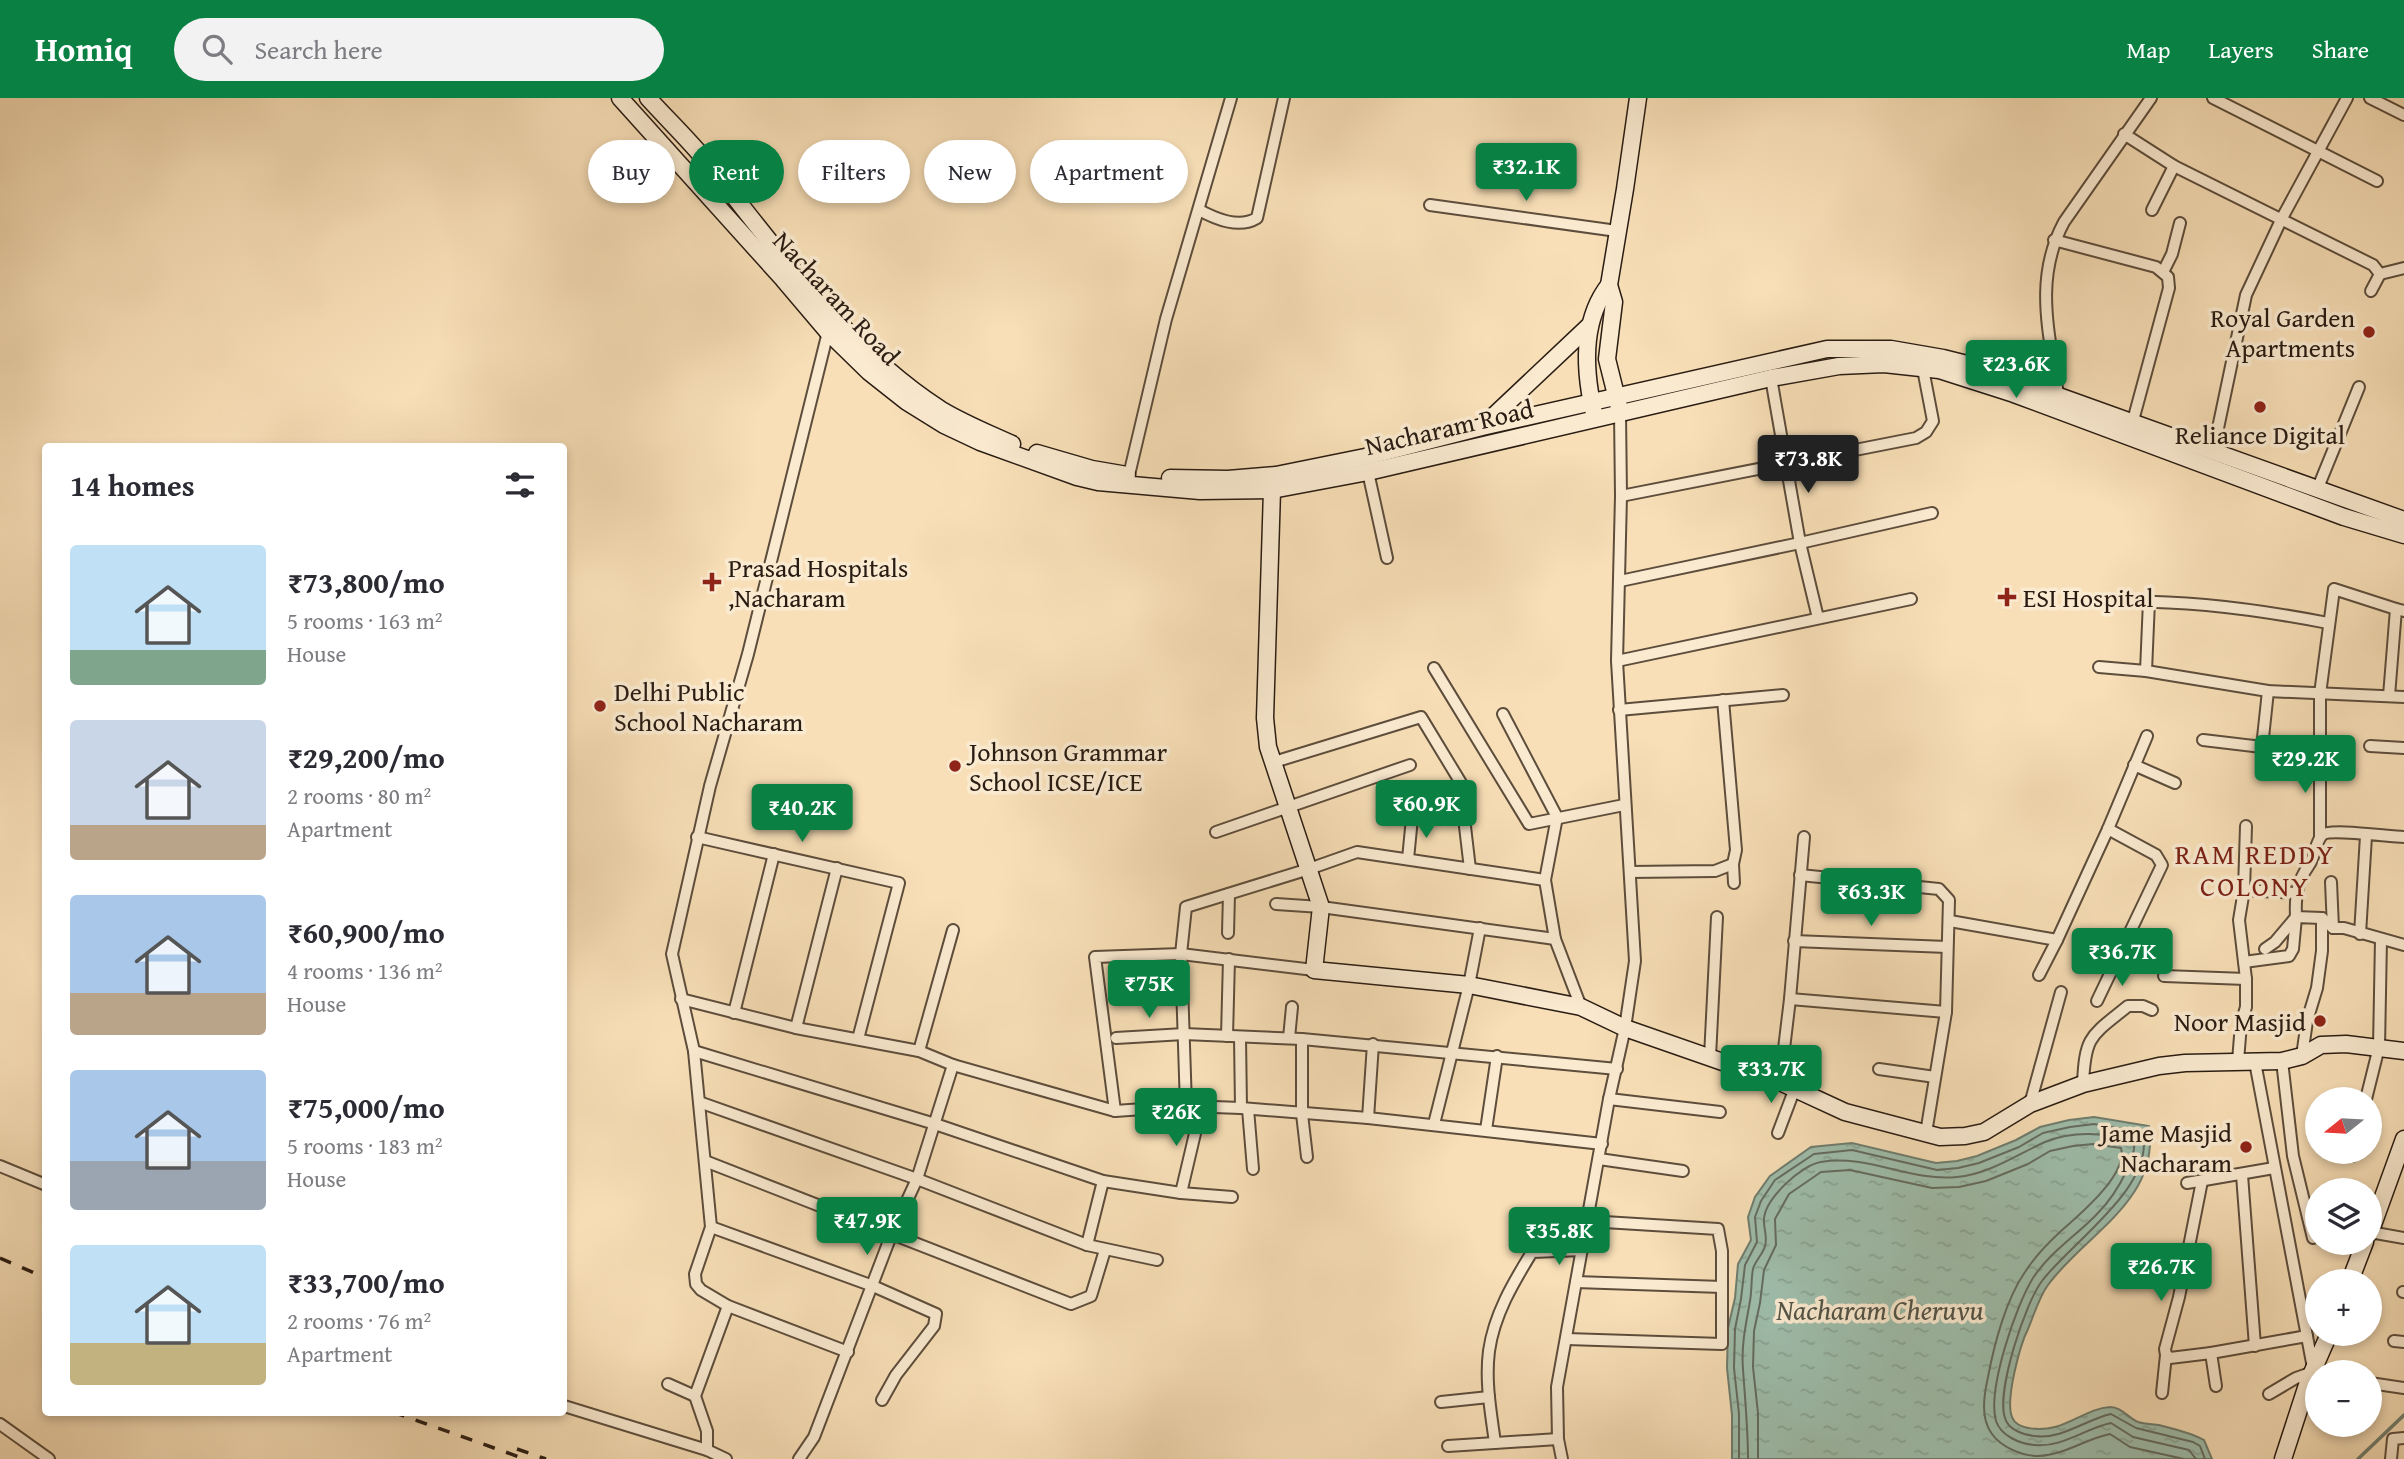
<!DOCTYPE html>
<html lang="en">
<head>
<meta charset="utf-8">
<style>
  :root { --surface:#fff; --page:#f2f2f3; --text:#2b2b33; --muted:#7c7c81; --accent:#0b8043 }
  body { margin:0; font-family:"Gentium Book Plus",serif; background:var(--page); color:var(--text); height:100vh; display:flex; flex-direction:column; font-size:26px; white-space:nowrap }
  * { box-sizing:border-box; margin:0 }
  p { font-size:23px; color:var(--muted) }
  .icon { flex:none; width:38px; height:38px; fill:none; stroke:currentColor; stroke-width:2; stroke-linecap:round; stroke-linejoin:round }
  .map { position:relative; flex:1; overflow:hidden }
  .side { position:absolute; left:42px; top:345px; width:525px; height:973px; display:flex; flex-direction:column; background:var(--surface); border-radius:7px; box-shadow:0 4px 10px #0003 }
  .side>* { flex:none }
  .top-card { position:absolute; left:588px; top:42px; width:665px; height:63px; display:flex; gap:14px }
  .needle { width:46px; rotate:252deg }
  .tools { position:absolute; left:2305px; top:989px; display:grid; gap:14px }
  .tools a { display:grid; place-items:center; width:77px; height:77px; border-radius:50%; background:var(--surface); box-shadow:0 4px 10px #0003; font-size:35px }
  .price { position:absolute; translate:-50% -60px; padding:0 16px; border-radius:7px; background:var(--accent); color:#fff; font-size:23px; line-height:46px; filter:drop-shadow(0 2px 4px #0008) }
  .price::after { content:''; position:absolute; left:50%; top:42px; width:21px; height:16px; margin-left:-10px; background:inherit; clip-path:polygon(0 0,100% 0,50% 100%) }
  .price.on { background:#222; color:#fff }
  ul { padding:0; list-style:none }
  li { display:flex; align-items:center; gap:21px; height:175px; padding:0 28px }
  li span { display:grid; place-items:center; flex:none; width:196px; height:140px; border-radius:7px; color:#555 }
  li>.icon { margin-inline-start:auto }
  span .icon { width:84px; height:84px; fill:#fffc; stroke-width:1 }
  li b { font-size:30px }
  h2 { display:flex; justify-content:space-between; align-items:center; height:84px; padding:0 28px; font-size:30px }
  .pill { padding:0 24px; border-radius:32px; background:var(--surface); box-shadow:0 4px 10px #0003; font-size:24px; line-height:63px }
  .pill.on { background:var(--accent); color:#fff }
  header { display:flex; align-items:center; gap:42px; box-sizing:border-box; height:98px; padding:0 35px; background:var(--accent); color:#fff }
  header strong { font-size:33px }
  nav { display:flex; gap:38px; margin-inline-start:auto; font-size:24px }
  .search { width:490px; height:63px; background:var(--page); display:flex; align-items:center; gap:18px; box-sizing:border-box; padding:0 24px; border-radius:38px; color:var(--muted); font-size:26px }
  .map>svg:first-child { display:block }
  .water { fill:url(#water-ripples); stroke:#6f7d6e; stroke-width:2 }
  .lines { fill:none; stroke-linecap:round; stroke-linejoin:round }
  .shore { stroke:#646c5f; stroke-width:2 }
  .stream { stroke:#6f7d6e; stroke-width:3.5 }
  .street-casing { stroke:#5d4d3c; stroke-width:14 }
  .secondary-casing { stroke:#291c13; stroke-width:19 }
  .street { stroke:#faead0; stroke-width:10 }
  .secondary { stroke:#faead0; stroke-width:16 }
  .rail { stroke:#291c13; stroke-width:3.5; stroke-dasharray:12 12; stroke-linecap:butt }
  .poi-dot { fill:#8f2418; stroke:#faead0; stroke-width:2.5 }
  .labels { text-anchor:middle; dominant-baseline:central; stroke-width:7; stroke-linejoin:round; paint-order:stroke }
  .street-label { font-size:26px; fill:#291c13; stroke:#faead0 }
  .poi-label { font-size:26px; fill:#291c13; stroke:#faead0; text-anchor:start }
  .neighbourhood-label { font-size:28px; letter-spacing:2px; fill:#7a1f14; stroke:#faead0 }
  .water-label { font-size:28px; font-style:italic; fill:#525448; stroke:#faead0 }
</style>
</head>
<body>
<header>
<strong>Homiq</strong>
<div class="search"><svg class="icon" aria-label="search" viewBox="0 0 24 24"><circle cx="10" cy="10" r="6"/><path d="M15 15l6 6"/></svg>Search here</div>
<nav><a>Map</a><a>Layers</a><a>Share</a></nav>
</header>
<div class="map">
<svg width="2404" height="1361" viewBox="0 0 2404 1361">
  <defs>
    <pattern id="water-ripples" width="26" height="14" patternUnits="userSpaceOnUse" patternTransform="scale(1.75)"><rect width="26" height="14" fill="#9ebdab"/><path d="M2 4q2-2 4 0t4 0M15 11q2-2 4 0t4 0" fill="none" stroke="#88a292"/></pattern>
  </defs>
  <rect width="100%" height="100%" fill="#f8dfb7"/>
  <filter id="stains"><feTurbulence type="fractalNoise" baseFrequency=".00286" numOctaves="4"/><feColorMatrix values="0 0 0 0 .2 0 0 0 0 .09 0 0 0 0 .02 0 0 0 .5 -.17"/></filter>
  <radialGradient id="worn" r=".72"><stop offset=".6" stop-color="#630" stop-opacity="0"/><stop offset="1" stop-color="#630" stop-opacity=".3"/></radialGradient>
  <path class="water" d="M 2094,1019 L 2149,1028 C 2160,1103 2085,1136 2048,1187 C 2039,1199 2034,1217 2028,1231 C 2020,1247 2005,1302 2012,1319 C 2017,1333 2043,1332 2055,1329 C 2074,1324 2091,1310 2110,1309 C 2122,1309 2128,1320 2138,1324 C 2144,1326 2152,1326 2159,1327 C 2174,1331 2190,1334 2204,1342 L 2212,1361 L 1732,1361 L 1732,1317 L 1727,1270 L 1728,1230 L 1735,1200 L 1738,1166 L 1751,1142 L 1748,1119 L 1755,1099 L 1770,1078 L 1811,1049 L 1852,1045 L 1936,1065 L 1957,1063 L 1977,1058 L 2016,1042 L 2040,1029 L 2069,1022 Z"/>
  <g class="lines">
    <g class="shore">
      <path d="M 1739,1361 L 1739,1316 L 1734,1270 L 1735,1231 L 1741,1201 L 1745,1167 L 1757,1144 L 1755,1119 L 1761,1103 L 1775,1082 L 1814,1056 L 1852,1052 L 1937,1072 L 1958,1070 L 1979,1065 L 2019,1049 L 2043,1035 L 2070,1029 L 2094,1026 L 2142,1034 C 2158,1087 2069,1146 2042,1183 C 2025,1205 1996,1294 2005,1320 C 2008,1332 2024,1337 2035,1338 C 2061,1342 2087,1321 2111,1316 L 2136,1330 L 2193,1344 L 2200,1348 L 2205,1361"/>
      <path d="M 1748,1361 C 1748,1331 1745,1301 1743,1271 C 1741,1247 1746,1226 1750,1203 C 1752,1192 1751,1181 1753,1171 C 1755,1163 1763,1156 1765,1148 C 1768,1138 1763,1130 1764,1121 C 1765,1101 1801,1067 1821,1064 C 1868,1056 1910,1084 1957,1079 C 1989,1076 2016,1057 2045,1044 C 2073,1032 2105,1035 2134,1042 C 2136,1051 2131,1063 2127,1072 C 2119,1089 2110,1103 2097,1116 C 2076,1138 2050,1154 2033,1180 C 2016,1207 1987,1292 1996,1323 C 2001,1338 2020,1346 2035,1347 C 2062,1350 2086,1330 2111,1325 L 2133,1339 L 2189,1352 L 2196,1361"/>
      <path d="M 1758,1361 L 1758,1315 L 1753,1269 L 1754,1233 L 1760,1205 L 1764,1172 L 1776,1147 L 1775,1121 L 1789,1096 L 1821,1074 L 1850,1072 L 1932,1090 L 1959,1089 L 1986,1083 L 2028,1066 L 2050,1053 L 2073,1048 L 2093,1046 L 2121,1050 C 2128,1077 2078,1118 2060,1134 C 2048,1145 2034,1160 2025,1174 C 2006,1201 1994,1247 1988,1279 C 1984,1297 1980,1320 1992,1336 C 2001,1349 2022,1358 2038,1358 C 2065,1357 2085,1341 2110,1336 L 2130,1349 L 2184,1361"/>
    </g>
    <path class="stream" d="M 2358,1361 L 2404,1317"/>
    <g class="street-casing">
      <g id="street">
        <path d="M 2213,0 L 2377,83"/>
        <path d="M 2370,0 L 2404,17"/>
        <path d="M 2124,36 L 2174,68 L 2373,167 L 2380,176 L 2404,170"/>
        <path d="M 1430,107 L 1617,133"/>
        <path d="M 1199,112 C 1216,121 1239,131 1257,120 L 1284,0"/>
        <path d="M 2152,112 L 2174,68"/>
        <path d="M 2054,142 L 2156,169 L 2168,179 L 2169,190 L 2131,330"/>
        <path d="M 2163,174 L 2172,156 L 2180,125"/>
        <path d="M 2371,193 L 2380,176"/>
        <path d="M 831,231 L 828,234 L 748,556 L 710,688 L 672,856 L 694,953 L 711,1129 L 695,1176 L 696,1186 L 701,1192 L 728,1208 L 848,1254"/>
        <path d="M 1771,280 L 1800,445 L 1818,520"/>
        <path d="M 2058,297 C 2050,236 2033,182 2064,124 L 2151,0"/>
        <path d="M 2213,354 L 2246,197 L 2282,120 L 2347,0"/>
        <path d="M 1368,374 L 1387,460"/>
        <path d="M 1129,377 L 1166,221 L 1231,0"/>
        <path d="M 2317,392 L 2359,289"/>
        <path d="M 1621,398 L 1916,340 L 1926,334 L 1933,323 L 1923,271"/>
        <path d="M 1620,483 L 1800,445 L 1932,415"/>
        <path d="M 2107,504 C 2181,501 2256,511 2328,525"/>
        <path d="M 1617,563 L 1911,501"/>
        <path d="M 2099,569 L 2146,573 L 2268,593 L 2404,599"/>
        <path d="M 1434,570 L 1529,726 L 1624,707"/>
        <path d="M 2146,573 L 2149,503"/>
        <path d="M 2389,598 L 2396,511 L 2404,513"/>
        <path d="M 1723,602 L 1736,752 L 1733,766 L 1734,785"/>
        <path d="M 1619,612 L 1783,597"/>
        <path d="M 1503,616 L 1557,719 L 1545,782 L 1555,841 L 1581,909"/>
        <path d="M 2203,642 L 2262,649 L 2268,593"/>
        <path d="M 2370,648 L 2404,650"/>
        <path d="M 1274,664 L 1421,619 L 1461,685"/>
        <path d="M 2134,667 L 2175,685"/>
        <path d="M 1464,720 L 1470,771"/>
        <path d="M 1216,734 L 1410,667"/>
        <path d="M 697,739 L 899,785 L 858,941"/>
        <path d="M 2320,739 L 2320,596 L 2334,491 L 2396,511"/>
        <path d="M 1408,761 L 1412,720"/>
        <path d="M 1630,774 L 1715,773 L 1733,766"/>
        <path d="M 1800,777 L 1939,791 L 1949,802 L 1946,914 L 1926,1035"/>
        <path d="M 2331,784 L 2333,830"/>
        <path d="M 2244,792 L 2295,795"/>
        <path d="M 1276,806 L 1321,809 L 1555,841"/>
        <path d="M 1950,823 L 2057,842 L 2039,877"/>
        <path d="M 1228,835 L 1229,796"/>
        <path d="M 2360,836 L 2366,738"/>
        <path d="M 2057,842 L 2108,731 L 2147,638"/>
        <path d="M 1794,843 L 1947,849"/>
        <path d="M 2265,851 L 2275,844 L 2296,819 C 2295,798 2297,784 2309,767 C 2315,759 2315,745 2322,737 C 2330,730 2390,739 2404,739"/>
        <path d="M 2244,864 L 2289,858 L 2293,851 L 2296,819 L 2322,820 L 2333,830 L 2344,830 L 2404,847"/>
        <path d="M 2164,878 L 2246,881"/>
        <path d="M 681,901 L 796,930 L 919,953 L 953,967 L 1115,1013 L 1186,1008 L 1241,1010 L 1368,1020 L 1602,1046"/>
        <path d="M 1790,901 L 1946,914"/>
        <path d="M 2097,903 L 2162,767 L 2156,757 L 2108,731"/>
        <path d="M 734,915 L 774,756"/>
        <path d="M 796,930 L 837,770"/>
        <path d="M 1227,938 L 1229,861"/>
        <path d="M 1240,939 L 1241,1010"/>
        <path d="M 1116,940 L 1184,936 L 1302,941 L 1617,971"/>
        <path d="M 1289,940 L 1292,909"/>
        <path d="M 1302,941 L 1302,1016 L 1307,1059"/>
        <path d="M 694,953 L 935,1026 L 1103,1083 L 1181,1095 L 1232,1099"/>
        <path d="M 919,953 L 953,832"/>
        <path d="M 2302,958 L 2307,923 L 2317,890 L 2322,853 L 2322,820"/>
        <path d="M 1710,959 L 1717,819"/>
        <path d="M 2238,963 L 2241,926 L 2246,909 L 2246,881 L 2239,822 L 2244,792 L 2246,728"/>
        <path d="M 2282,963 L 2293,1058 L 2313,1140"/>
        <path d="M 2255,964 L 2313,1270"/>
        <path d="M 1879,971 L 1935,979"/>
        <path d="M 1780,984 L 1790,901 L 1804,739"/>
        <path d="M 2083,986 C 2085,937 2091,938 2128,908 L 2143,908 L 2152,912"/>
        <path d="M 1609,1001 L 1720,1014"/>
        <path d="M 2366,1001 L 2379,949 L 2381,841"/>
        <path d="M 699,1004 L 917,1081 L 1087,1147 L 1157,1162"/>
        <path d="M 2030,1006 L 2061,894"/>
        <path d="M 1186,1008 L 1181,856 L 1186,809 L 1309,771 L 1357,754 L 1545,782"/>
        <path d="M 1248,1011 L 1253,1071"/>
        <path d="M 1115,1013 L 1095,859 L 1181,856 L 1314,872"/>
        <path d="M 1368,1020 L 1373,946"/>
        <path d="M 1434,1026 L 1469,887 L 1480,830"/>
        <path d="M 1486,1032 L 1497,958"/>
        <path d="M 1778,1035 L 1795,990"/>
        <path d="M 2352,1058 L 2353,1054"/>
        <path d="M 1599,1061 L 1683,1073"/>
        <path d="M 705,1063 L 1071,1206 L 1091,1198 L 1105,1152"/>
        <path d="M 0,1068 L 46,1087"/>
        <path d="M 2242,1077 L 2255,1248"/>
        <path d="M 2202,1083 L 2179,1199 L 2165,1251 L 2166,1257 L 2170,1260 L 2211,1255"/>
        <path d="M 2187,1085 L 2274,1070"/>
        <path d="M 1181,1095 L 1197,1027 L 1198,1008"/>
        <path d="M 711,1129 L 873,1188 L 936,1216 L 934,1228 L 896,1277 L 882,1302"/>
        <path d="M 2370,1134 L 2404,1140"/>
        <path d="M 1087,1147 L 1103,1083"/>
        <path d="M 1576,1184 L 1722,1189"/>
        <path d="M 2403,1194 L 2404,1194"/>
        <path d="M 1567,1241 L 1722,1246 L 1722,1153 L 1718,1131 L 1588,1123"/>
        <path d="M 2394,1243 L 2404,1244"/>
        <path d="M 2370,1285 L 2404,1290"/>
        <path d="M 668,1286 L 695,1298"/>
        <path d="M 2216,1288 L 2211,1255 L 2307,1238"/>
        <path d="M 2162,1295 L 2166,1257"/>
        <path d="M 2269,1296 L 2296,1280 L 2313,1274"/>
        <path d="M 1441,1304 L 1489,1299"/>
        <path d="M 564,1308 L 707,1352 L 726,1361"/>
        <path d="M 0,1326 L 49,1361"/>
        <path d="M 1495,1345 C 1491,1315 1485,1284 1489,1253 C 1494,1217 1513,1185 1532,1154 L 1582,1152"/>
        <path d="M 1448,1348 L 1558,1341"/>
        <path d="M 707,1352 L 707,1333 L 695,1298 L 728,1208"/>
        <path d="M 799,1361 L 814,1339 L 892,1135 L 917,1081 L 953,967"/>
        <path d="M 1562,1361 L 1558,1341 L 1557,1289 L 1609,1001 L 1625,930 L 1635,863 L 1617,563 L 1621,398 L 1620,315"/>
        <path d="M 2391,1361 L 2393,1341 L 2404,1340"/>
      </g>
    </g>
    <g class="secondary-casing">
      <g id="secondary">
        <path d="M 620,0 L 783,181 L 828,234 L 869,274 L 907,304 L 944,327 L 980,344 L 1077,379 L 1098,384 L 1200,393 L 1272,392 L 1368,374 L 1771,280 L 1839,268 L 1884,266 L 1939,272 L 2014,296 L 2344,419 L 2404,437"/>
        <path d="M 648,0 C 667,21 688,41 706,63 C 777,151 843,248 940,311 C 963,325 988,335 1012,346"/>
        <path d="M 1619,309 L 1607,261 L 1614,204 L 1609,187 L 1625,91 L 1638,0"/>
        <path d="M 1594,315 C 1584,272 1581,223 1609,187"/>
        <path d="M 1484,327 L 1590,227"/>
        <path d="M 1037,355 L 1092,371 L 1127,377"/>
        <path d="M 1170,380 L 1228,381 L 1276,377 L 1365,359 L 1482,329 L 1827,251 L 1891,251 L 1943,260 L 1975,268 L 2404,422"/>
        <path d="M 1272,392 L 1265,620 L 1268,649 L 1321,809 L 1314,872 L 1469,887 L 1581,909 L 1625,930 L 1780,984 L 1845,1014 L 1940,1039 L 1965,1038 L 1984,1034 L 2030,1006 L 2083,986 L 2159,968 L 2185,965 L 2282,963 L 2302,958 L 2321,947 L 2346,946 L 2404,953"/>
        <path d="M 2370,1135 L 2404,1041"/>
        <path d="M 2350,1183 L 2365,1144"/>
        <path d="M 2283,1361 L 2308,1284 L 2329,1236"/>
      </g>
    </g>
    <use href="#street" class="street"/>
    <use href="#secondary" class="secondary"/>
    <g class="rail">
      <path d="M 0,1160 L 46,1180"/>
      <path d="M 393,1314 L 525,1361"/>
      <path d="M 517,1351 L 546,1361"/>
    </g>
  </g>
  <g class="poi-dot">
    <circle cx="2369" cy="234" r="7"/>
    <circle cx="2260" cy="309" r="7"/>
    <path d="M708.5 473.5h7v7h7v7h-7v7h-7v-7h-7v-7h7z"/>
    <path d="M2003.5 488.5h7v7h7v7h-7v7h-7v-7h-7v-7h7z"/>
    <circle cx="600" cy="608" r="7"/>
    <circle cx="955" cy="668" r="7"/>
    <circle cx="2320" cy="923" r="7"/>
    <circle cx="2246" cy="1049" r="7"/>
  </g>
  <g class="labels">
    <g class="street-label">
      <text transform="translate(837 200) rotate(47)">Nacharam Road</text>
      <text transform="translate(1449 329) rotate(-13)">Nacharam Road</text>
    </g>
    <g class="poi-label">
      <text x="2355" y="219" text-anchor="end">Royal Garden<tspan x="2355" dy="30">Apartments</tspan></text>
      <text x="2260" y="336" text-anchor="middle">Reliance Digital</text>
      <text x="728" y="469">Prasad Hospitals<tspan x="728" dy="30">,Nacharam</tspan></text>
      <text x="2023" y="499">ESI Hospital</text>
      <text x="614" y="593">Delhi Public<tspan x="614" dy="30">School Nacharam</tspan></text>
      <text x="969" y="653">Johnson Grammar<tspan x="969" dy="30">School ICSE/ICE</tspan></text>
      <text x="2306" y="923" text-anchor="end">Noor Masjid</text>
      <text x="2232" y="1034" text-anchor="end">Jame Masjid<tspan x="2232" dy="30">Nacharam</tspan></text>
    </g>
    <g class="neighbourhood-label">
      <text x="2255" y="755">RAM REDDY<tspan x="2255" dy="32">COLONY</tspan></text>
    </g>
    <g class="water-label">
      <text x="1880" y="1211">Nacharam Cheruvu</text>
    </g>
  </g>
  <rect width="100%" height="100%" filter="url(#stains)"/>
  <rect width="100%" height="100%" fill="url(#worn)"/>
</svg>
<div class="tools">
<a><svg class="needle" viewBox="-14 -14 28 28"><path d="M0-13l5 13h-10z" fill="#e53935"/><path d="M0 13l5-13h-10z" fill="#7c7c81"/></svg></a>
<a><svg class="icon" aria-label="layers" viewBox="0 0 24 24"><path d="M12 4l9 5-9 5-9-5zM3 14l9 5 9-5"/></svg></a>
<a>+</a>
<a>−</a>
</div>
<b class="price" style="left:1526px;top:105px">₹32.1K</b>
<b class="price" style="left:2016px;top:302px">₹23.6K</b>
<b class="price on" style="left:1808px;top:397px">₹73.8K</b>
<b class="price" style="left:2305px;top:697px">₹29.2K</b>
<b class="price" style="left:1426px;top:742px">₹60.9K</b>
<b class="price" style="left:802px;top:746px">₹40.2K</b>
<b class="price" style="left:1871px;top:830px">₹63.3K</b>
<b class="price" style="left:2122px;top:890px">₹36.7K</b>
<b class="price" style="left:1149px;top:922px">₹75K</b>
<b class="price" style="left:1771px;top:1007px">₹33.7K</b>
<b class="price" style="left:1176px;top:1050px">₹26K</b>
<b class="price" style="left:867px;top:1159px">₹47.9K</b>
<b class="price" style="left:1559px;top:1169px">₹35.8K</b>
<b class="price" style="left:2161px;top:1205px">₹26.7K</b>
<div class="top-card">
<a class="pill">Buy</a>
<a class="pill on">Rent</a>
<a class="pill">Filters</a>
<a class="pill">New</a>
<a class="pill">Apartment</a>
</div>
<section class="side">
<h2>14 homes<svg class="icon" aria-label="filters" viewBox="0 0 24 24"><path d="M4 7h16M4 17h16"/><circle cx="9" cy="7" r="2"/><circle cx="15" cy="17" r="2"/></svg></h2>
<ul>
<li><span style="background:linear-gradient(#bfe0f5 75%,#7fa58c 0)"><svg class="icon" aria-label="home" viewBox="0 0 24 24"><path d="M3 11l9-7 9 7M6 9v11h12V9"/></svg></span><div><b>₹73,800/mo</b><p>5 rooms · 163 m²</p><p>House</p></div></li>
<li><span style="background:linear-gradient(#c9d6e8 75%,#b9a48a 0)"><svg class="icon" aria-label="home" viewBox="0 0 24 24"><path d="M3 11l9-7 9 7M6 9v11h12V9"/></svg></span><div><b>₹29,200/mo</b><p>2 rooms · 80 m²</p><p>Apartment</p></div></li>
<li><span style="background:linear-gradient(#a9c7e8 70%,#b9a48a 0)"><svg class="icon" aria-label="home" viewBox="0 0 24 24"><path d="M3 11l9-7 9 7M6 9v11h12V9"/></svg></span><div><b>₹60,900/mo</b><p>4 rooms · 136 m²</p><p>House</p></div></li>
<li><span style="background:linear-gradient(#a9c7e8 65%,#9aa5b1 0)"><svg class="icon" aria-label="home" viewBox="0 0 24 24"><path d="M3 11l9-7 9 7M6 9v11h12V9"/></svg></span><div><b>₹75,000/mo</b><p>5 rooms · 183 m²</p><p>House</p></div></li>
<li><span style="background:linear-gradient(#bfe0f5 70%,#c2b280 0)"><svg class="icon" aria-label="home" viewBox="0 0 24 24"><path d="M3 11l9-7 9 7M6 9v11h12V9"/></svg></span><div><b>₹33,700/mo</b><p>2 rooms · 76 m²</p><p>Apartment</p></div></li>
</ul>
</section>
</div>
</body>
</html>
